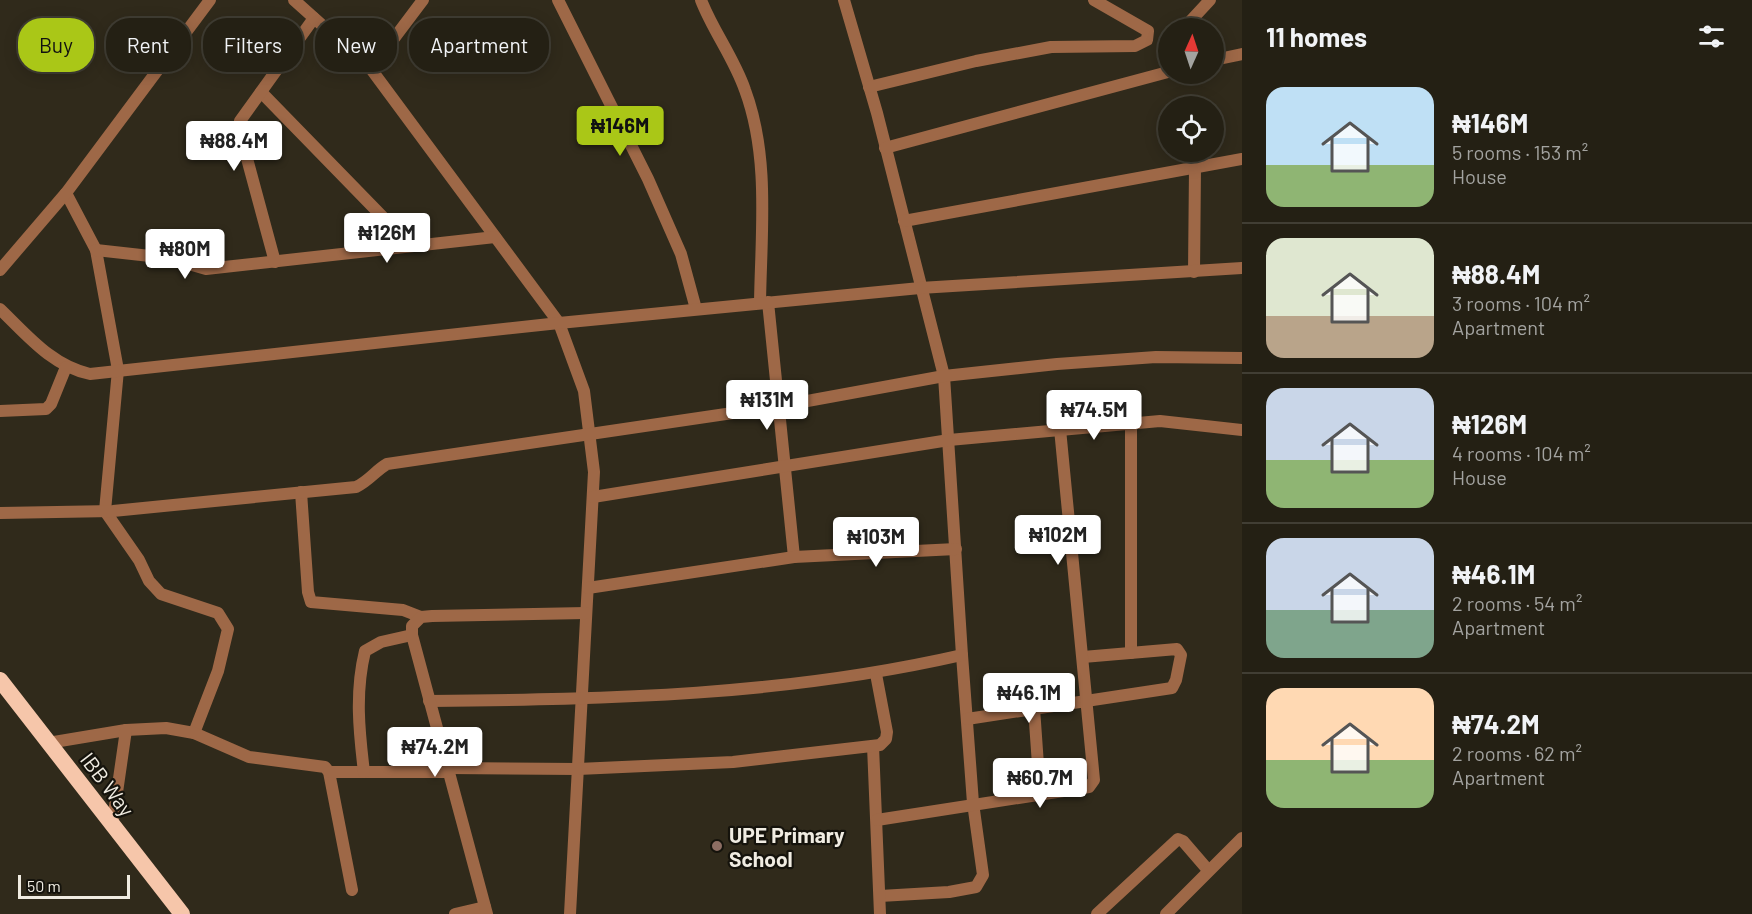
<!DOCTYPE html>
<html lang="en">
<head>
<meta charset="utf-8">
<style>
  :root { --surface:#242014; --page:#2c281d; --text:#f1f3f6; --muted:#a3a3a0; --line:#413e34; --accent:#aac717 }
  body { margin:0; font-family:Barlow,sans-serif; background:var(--page); color:var(--text); height:100vh; display:flex; flex-direction:column; font-size:22px; white-space:nowrap }
  * { box-sizing:border-box; margin:0 }
  p { font-size:20px; color:var(--muted) }
  .icon { flex:none; width:33px; height:33px; fill:none; stroke:currentColor; stroke-width:2; stroke-linecap:round; stroke-linejoin:round }
  .map { position:relative; flex:1; overflow:hidden }
  .sheet { display:flex; flex-direction:column; background:var(--surface); width:510px }
  .sheet>* { flex:none }
  .banner { position:absolute; left:18px; top:18px; width:570px; height:54px; display:flex; gap:12px }
  .needle { width:39px; rotate:3deg }
  .buttons { position:absolute; left:1158px; top:18px; display:grid; gap:12px }
  .buttons a { display:grid; place-items:center; width:66px; height:66px; border-radius:50%; background:var(--surface); box-shadow:0 3px 15px #0003,0 0 0 2px var(--line); font-size:30px }
  .scale { position:absolute; left:18px; bottom:15px; width:112px; box-sizing:border-box; padding-left:6px; border:3px solid #f0ece2; border-top:0; font-size:16px; line-height:21px; white-space:nowrap; color:#f0ece2; -webkit-text-stroke:4px #15130c; paint-order:stroke }
  .price { position:absolute; translate:-50% -51px; padding:0 14px; border-radius:6px; background:#fff; color:#222; font-size:20px; line-height:39px; filter:drop-shadow(0 2px 3px #0008) }
  .price::after { content:''; position:absolute; left:50%; top:36px; width:18px; height:14px; margin-left:-9px; background:inherit; clip-path:polygon(0 0,100% 0,50% 100%) }
  .price.active { background:var(--accent); color:#111 }
  ul { padding:0; list-style:none }
  li { display:flex; align-items:center; gap:18px; height:150px; padding:0 24px }
  li+li { border-top:2px solid var(--line) }
  li span { display:grid; place-items:center; flex:none; width:168px; height:120px; border-radius:18px; color:#555 }
  li>.icon { margin-inline-start:auto }
  span .icon { width:72px; height:72px; fill:#fffc; stroke-width:1 }
  li b { font-size:26px }
  h2 { display:flex; justify-content:space-between; align-items:center; height:72px; padding:0 24px; font-size:26px }
  .tag { padding:0 21px; border-radius:24px; background:var(--surface); box-shadow:0 3px 15px #0003,0 0 0 2px var(--line); font-size:21px; line-height:54px }
  .tag.active { background:var(--accent); color:#111 }
  main { display:flex; flex:1; min-height:0 }
  .map>svg:first-child { display:block }
  .lines { fill:none; stroke-linecap:round; stroke-linejoin:round }
  .minor { stroke:#9e6847; stroke-width:12 }
  .trunk { stroke:#f6c6aa; stroke-width:16 }
  .education-dot { fill:#8d6e63; stroke:#15130c; stroke-width:2 }
  .labels { text-anchor:middle; dominant-baseline:central; stroke-width:4.5; stroke-linejoin:round; paint-order:stroke }
  .street-label { font-size:21px; fill:#f0ece2; stroke:#15130c }
  .poi-label { font-size:21px; font-weight:bold; fill:#f0ece2; stroke:#15130c; text-anchor:start }
</style>
</head>
<body>
<main>
<div class="map">
<svg width="1242" height="914" viewBox="0 0 1242 914">
  <rect width="100%" height="100%" fill="#302a1b"/>
  <g class="lines">
    <g class="minor">
      <path d="M 294,0 L 371,69 L 559,323 L 584,391 L 594,472 L 570,914"/>
      <path d="M 558,0 L 648,179 L 681,254 L 696,309"/>
      <path d="M 701,0 C 713,31 734,58 745,90 C 770,157 761,233 760,303"/>
      <path d="M 844,0 L 877,113 L 944,376 L 962,655 L 973,803 L 983,875 L 976,887 L 949,892 L 880,896"/>
      <path d="M 1184,28 L 1210,0"/>
      <path d="M 1214,60 L 1242,54"/>
      <path d="M 371,69 L 423,0"/>
      <path d="M 869,87 L 976,61 L 1051,47 L 1135,46 L 1147,40 L 1148,31 L 1094,0"/>
      <path d="M 261,92 L 411,246"/>
      <path d="M 885,148 L 1168,72"/>
      <path d="M 66,193 L 96,250 L 118,370 L 105,511 L 139,560 L 149,581 L 161,594 L 218,613 L 228,629 L 218,671 L 194,733"/>
      <path d="M 904,221 L 1242,159"/>
      <path d="M 96,250 L 168,258 L 206,269 L 495,237"/>
      <path d="M 275,262 L 239,129 L 240,121 L 314,18"/>
      <path d="M 0,270 L 66,193 L 210,0"/>
      <path d="M 1194,272 L 1195,168"/>
      <path d="M 768,302 L 794,557"/>
      <path d="M 0,309 C 27,335 52,366 90,374 L 559,323 L 920,288 L 1242,268"/>
      <path d="M 0,411 L 46,409 L 51,404 L 66,367"/>
      <path d="M 1131,424 L 1131,653"/>
      <path d="M 301,492 L 308,592 L 311,602 L 403,610 L 421,617"/>
      <path d="M 593,497 L 949,440 L 1160,421 L 1242,430"/>
      <path d="M 0,513 L 113,511 L 356,487 C 369,481 375,471 387,464 L 780,406 L 944,376 L 1057,364 L 1156,357 L 1242,358"/>
      <path d="M 588,588 L 794,557 L 956,549"/>
      <path d="M 429,701 C 613,699 782,696 962,655"/>
      <path d="M 1034,708 L 1040,793"/>
      <path d="M 967,719 L 1172,688 L 1176,680 L 1181,655 L 1177,649 L 1083,657"/>
      <path d="M 48,743 L 126,730 L 166,728 L 194,733 L 249,757 L 325,767 L 329,772 L 352,890"/>
      <path d="M 873,746 L 880,914"/>
      <path d="M 448,768 L 578,769 L 733,762 L 880,745 L 886,739 L 887,732 L 876,674"/>
      <path d="M 329,772 L 449,772"/>
      <path d="M 364,772 C 359,731 355,692 365,651 L 381,642 L 412,635"/>
      <path d="M 877,820 L 1089,787 L 1094,780 L 1060,429"/>
      <path d="M 112,827 L 126,730"/>
      <path d="M 455,914 L 485,907"/>
      <path d="M 487,914 L 412,635 L 412,626 L 421,617 L 432,616 L 586,613"/>
      <path d="M 1097,914 L 1178,839 L 1183,841 L 1208,870"/>
      <path d="M 1166,914 L 1242,838"/>
    </g>
    <path class="trunk" d="M 0,680 L 182,914"/>
  </g>
  <circle class="education-dot" cx="717" cy="846" r="6"/>
  <g class="labels">
    <g class="street-label">
      <text transform="translate(108 784) rotate(53)">IBB Way</text>
    </g>
    <g class="poi-label">
      <text x="729" y="834">UPE Primary<tspan x="729" dy="24">School</tspan></text>
    </g>
  </g>
</svg>
<div class="buttons">
<a><svg class="needle" viewBox="-14 -14 28 28"><path d="M0-13l5 13h-10z" fill="#e53935"/><path d="M0 13l5-13h-10z" fill="#a3a3a0"/></svg></a>
<a><svg class="icon" aria-label="locate" viewBox="0 0 24 24"><circle cx="12" cy="12" r="6"/><path d="M12 2v4M12 18v4M2 12h4M18 12h4"/></svg></a>
</div>
<div class="scale">50 m</div>
<b class="price active" style="left:620px;top:157px">₦146M</b>
<b class="price" style="left:234px;top:172px">₦88.4M</b>
<b class="price" style="left:387px;top:264px">₦126M</b>
<b class="price" style="left:185px;top:280px">₦80M</b>
<b class="price" style="left:767px;top:431px">₦131M</b>
<b class="price" style="left:1094px;top:441px">₦74.5M</b>
<b class="price" style="left:1058px;top:566px">₦102M</b>
<b class="price" style="left:876px;top:568px">₦103M</b>
<b class="price" style="left:1029px;top:724px">₦46.1M</b>
<b class="price" style="left:435px;top:778px">₦74.2M</b>
<b class="price" style="left:1040px;top:809px">₦60.7M</b>
<div class="banner">
<a class="tag active">Buy</a>
<a class="tag">Rent</a>
<a class="tag">Filters</a>
<a class="tag">New</a>
<a class="tag">Apartment</a>
</div>
</div>
<section class="sheet">
<h2>11 homes<svg class="icon" aria-label="filters" viewBox="0 0 24 24"><path d="M4 7h16M4 17h16"/><circle cx="9" cy="7" r="2"/><circle cx="15" cy="17" r="2"/></svg></h2>
<ul>
<li><span style="background:linear-gradient(#bfe0f5 65%,#8fb573 0)"><svg class="icon" aria-label="home" viewBox="0 0 24 24"><path d="M3 11l9-7 9 7M6 9v11h12V9"/></svg></span><div><b>₦146M</b><p>5 rooms · 153 m²</p><p>House</p></div></li>
<li><span style="background:linear-gradient(#dfe7d0 65%,#b9a48a 0)"><svg class="icon" aria-label="home" viewBox="0 0 24 24"><path d="M3 11l9-7 9 7M6 9v11h12V9"/></svg></span><div><b>₦88.4M</b><p>3 rooms · 104 m²</p><p>Apartment</p></div></li>
<li><span style="background:linear-gradient(#c9d6e8 60%,#8fb573 0)"><svg class="icon" aria-label="home" viewBox="0 0 24 24"><path d="M3 11l9-7 9 7M6 9v11h12V9"/></svg></span><div><b>₦126M</b><p>4 rooms · 104 m²</p><p>House</p></div></li>
<li><span style="background:linear-gradient(#c9d6e8 60%,#7fa58c 0)"><svg class="icon" aria-label="home" viewBox="0 0 24 24"><path d="M3 11l9-7 9 7M6 9v11h12V9"/></svg></span><div><b>₦46.1M</b><p>2 rooms · 54 m²</p><p>Apartment</p></div></li>
<li><span style="background:linear-gradient(#ffd9b3 60%,#8fb573 0)"><svg class="icon" aria-label="home" viewBox="0 0 24 24"><path d="M3 11l9-7 9 7M6 9v11h12V9"/></svg></span><div><b>₦74.2M</b><p>2 rooms · 62 m²</p><p>Apartment</p></div></li>
</ul>
</section>
</main>
</body>
</html>
